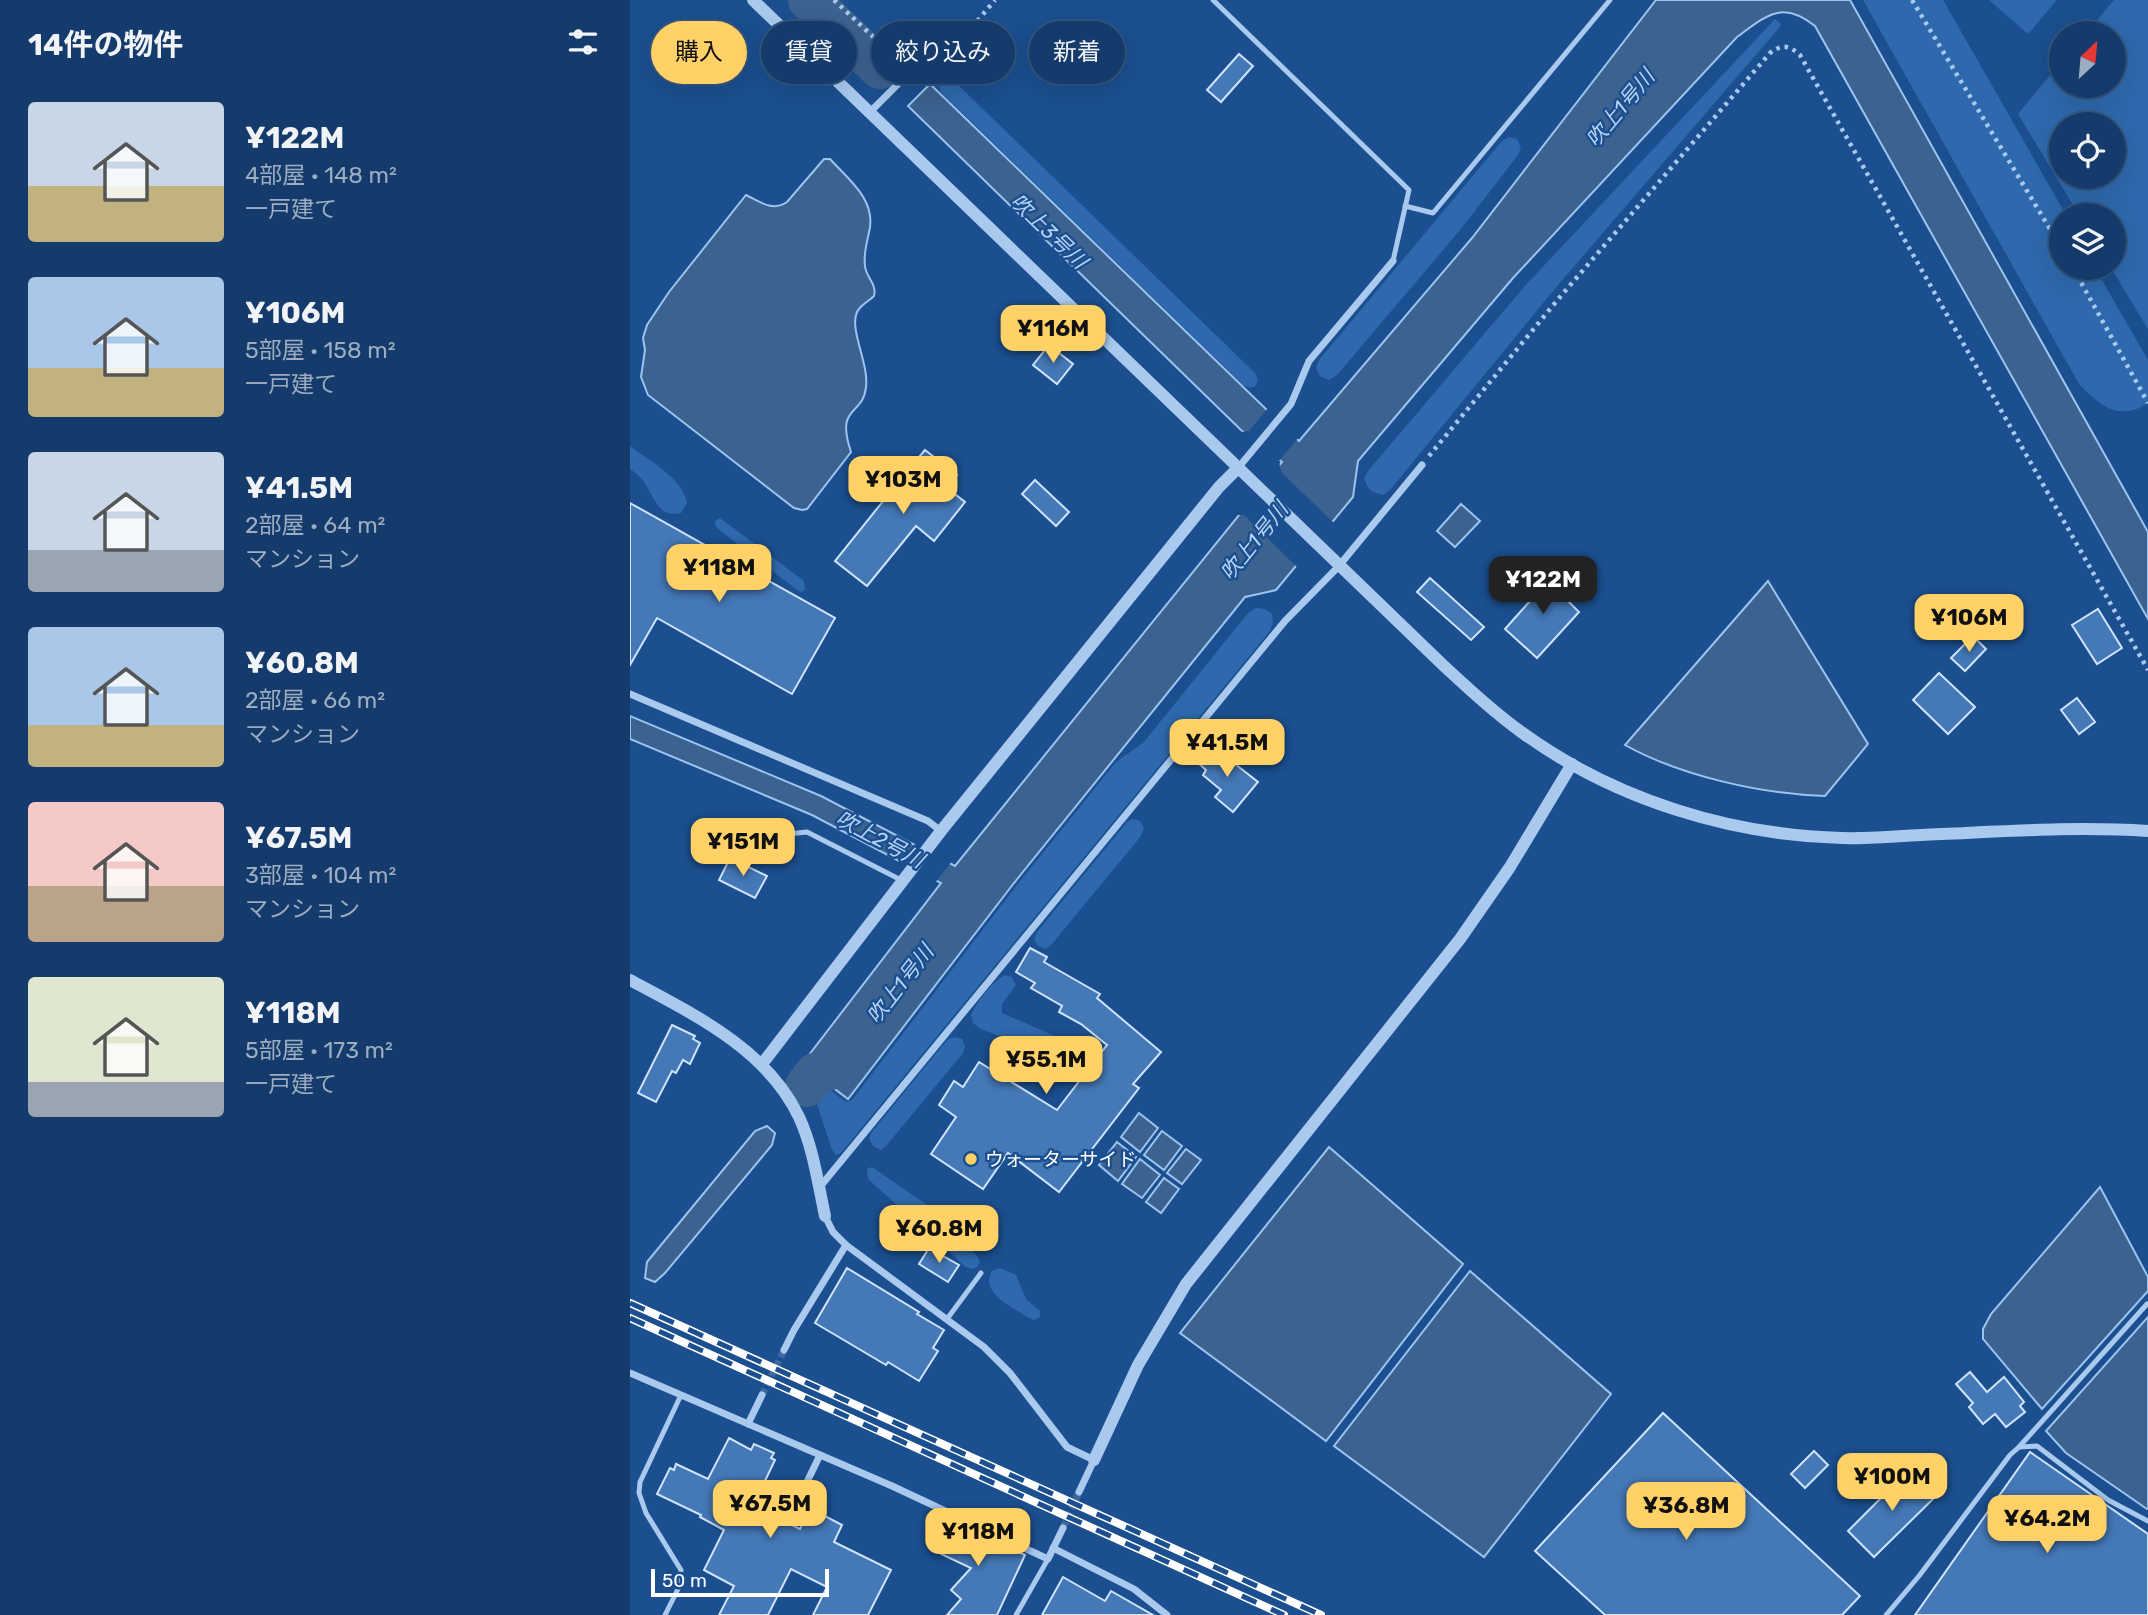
<!DOCTYPE html>
<html lang="ja">
<head>
<meta charset="utf-8">
<style>
  :root { --surface:#143b6b; --page:#214673; --text:#f1f3f6; --muted:#9dadc1; --line:#33557e; --accent:#ffd166 }
  body { margin:0; font-family:Rubik,"Noto Sans JP",sans-serif; background:var(--page); color:var(--text); height:100vh; display:flex; flex-direction:column; font-size:26px; white-space:nowrap }
  * { box-sizing:border-box; margin:0 }
  p { font-size:23px; color:var(--muted) }
  .icon { flex:none; width:38px; height:38px; fill:none; stroke:currentColor; stroke-width:2; stroke-linecap:round; stroke-linejoin:round }
  .map { position:relative; flex:1; overflow:hidden }
  .details { display:flex; flex-direction:column; background:var(--surface); width:630px }
  .details>* { flex:none }
  .guide { position:absolute; left:21px; top:21px; width:665px; height:63px; display:flex; gap:14px }
  .needle { width:46px; rotate:26deg }
  .buttons { position:absolute; left:1419px; top:21px; display:grid; gap:14px }
  .buttons a { display:grid; place-items:center; width:77px; height:77px; border-radius:50%; background:var(--surface); box-shadow:0 7px 28px #0002,0 0 0 2px var(--line); font-size:35px }
  .scale { position:absolute; left:21px; bottom:18px; width:178px; box-sizing:border-box; padding-left:7px; border:4px solid #fff; border-top:0; font-size:19px; line-height:24px; white-space:nowrap; color:#fff; -webkit-text-stroke:5px #1b4f8f; paint-order:stroke }
  .price { position:absolute; translate:-50% -60px; padding:0 16px; border-radius:14px; background:var(--accent); color:#111; font-size:23px; line-height:46px; filter:drop-shadow(0 2px 4px #0008) }
  .price::after { content:''; position:absolute; left:50%; top:42px; width:21px; height:16px; margin-left:-10px; background:inherit; clip-path:polygon(0 0,100% 0,50% 100%) }
  .price.selected { background:#222; color:#fff }
  ul { padding:0; list-style:none }
  li { display:flex; align-items:center; gap:21px; height:175px; padding:0 28px }
  li span { display:grid; place-items:center; flex:none; width:196px; height:140px; border-radius:7px; color:#555 }
  li>.icon { margin-inline-start:auto }
  span .icon { width:84px; height:84px; fill:#fffc; stroke-width:1 }
  li b { font-size:30px }
  h2 { display:flex; justify-content:space-between; align-items:center; height:84px; padding:0 28px; font-size:30px }
  .tag { padding:0 24px; border-radius:32px; background:var(--surface); box-shadow:0 7px 28px #0002,0 0 0 2px var(--line); font-size:24px; line-height:63px }
  .tag.selected { background:var(--accent); color:#111 }
  main { display:flex; flex:1; min-height:0 }
  .map>svg:first-child { display:block }
  .green { fill:#2e69ad; fill-rule:evenodd }
  .water { fill:#3c6290; stroke:#9cc4f0; stroke-width:2 }
  .pier { fill:#1b4f8f }
  .lines { fill:none; stroke-linecap:round; stroke-linejoin:round }
  .river { stroke:#3c6290; stroke-width:42 }
  .building { fill:#4478b7; stroke:#cfe3fa; stroke-width:2 }
  .minor-tunnel { stroke:#3d69a0; stroke-width:7; stroke-dasharray:7 3.5; stroke-linecap:butt }
  .path { stroke:#a9c9ee; stroke-width:4.5; stroke-dasharray:3.5 5; stroke-linecap:butt }
  .service { stroke:#a9c9ee; stroke-width:5 }
  .minor { stroke:#a9c9ee; stroke-width:7 }
  .tertiary { stroke:#a9c9ee; stroke-width:12 }
  .rail-casing { stroke:#fff; stroke-width:8 }
  .rail { stroke:#1b4f8f; stroke-width:5; stroke-dasharray:16; stroke-linecap:butt }
  .poi-dot { fill:#ffd166; stroke:#1b4f8f; stroke-width:2.5 }
  .labels { text-anchor:middle; dominant-baseline:central; stroke-width:5; stroke-linejoin:round; paint-order:stroke }
  .poi-label { font-size:19px; fill:#fff; stroke:#1b4f8f; text-anchor:start }
  .water-label { font-size:21px; font-style:italic; fill:#b5d3f5; stroke:#1b4f8f }
</style>
</head>
<body>
<main>
<section class="details">
<h2>14件の物件<svg class="icon" aria-label="filters" viewBox="0 0 24 24"><path d="M4 7h16M4 17h16"/><circle cx="9" cy="7" r="2"/><circle cx="15" cy="17" r="2"/></svg></h2>
<ul>
<li><span style="background:linear-gradient(#c9d6e8 60%,#c2b280 0)"><svg class="icon" aria-label="home" viewBox="0 0 24 24"><path d="M3 11l9-7 9 7M6 9v11h12V9"/></svg></span><div><b>¥122M</b><p>4部屋 · 148 m²</p><p>一戸建て</p></div></li>
<li><span style="background:linear-gradient(#a9c7e8 65%,#c2b280 0)"><svg class="icon" aria-label="home" viewBox="0 0 24 24"><path d="M3 11l9-7 9 7M6 9v11h12V9"/></svg></span><div><b>¥106M</b><p>5部屋 · 158 m²</p><p>一戸建て</p></div></li>
<li><span style="background:linear-gradient(#c9d6e8 70%,#9aa5b1 0)"><svg class="icon" aria-label="home" viewBox="0 0 24 24"><path d="M3 11l9-7 9 7M6 9v11h12V9"/></svg></span><div><b>¥41.5M</b><p>2部屋 · 64 m²</p><p>マンション</p></div></li>
<li><span style="background:linear-gradient(#a9c7e8 70%,#c2b280 0)"><svg class="icon" aria-label="home" viewBox="0 0 24 24"><path d="M3 11l9-7 9 7M6 9v11h12V9"/></svg></span><div><b>¥60.8M</b><p>2部屋 · 66 m²</p><p>マンション</p></div></li>
<li><span style="background:linear-gradient(#f6c9c9 60%,#b9a48a 0)"><svg class="icon" aria-label="home" viewBox="0 0 24 24"><path d="M3 11l9-7 9 7M6 9v11h12V9"/></svg></span><div><b>¥67.5M</b><p>3部屋 · 104 m²</p><p>マンション</p></div></li>
<li><span style="background:linear-gradient(#dfe7d0 75%,#9aa5b1 0)"><svg class="icon" aria-label="home" viewBox="0 0 24 24"><path d="M3 11l9-7 9 7M6 9v11h12V9"/></svg></span><div><b>¥118M</b><p>5部屋 · 173 m²</p><p>一戸建て</p></div></li>
</ul>
</section>
<div class="map">
<svg width="1518" height="1615" viewBox="0 0 1518 1615">
  <rect width="100%" height="100%" fill="#1b4f8f"/>
  <g class="green">
    <path d="M 1233,0 L 1313,0 L 1436,215 L 1432,215 L 1432,268 L 1465,268 L 1518,360 L 1518,403 C 1490,422 1470,406 1449,384 Z"/>
    <path d="M 1359,0 L 1425,0 L 1426,1 L 1398,34 Z"/>
    <path d="M 1484,0 L 1518,0 L 1518,329 L 1481,268 L 1484,268 L 1484,215 L 1449,215 L 1388,114 L 1431,62 L 1432,86 L 1484,86 L 1484,33 L 1456,33 ZM 1432,124 L 1484,124 L 1484,177 L 1432,177 Z"/>
    <path d="M 1145,19 L 1151,24 L 1149,28 L 923,291 L 760,490 L 753,495 C 742,493 737,489 734,478 L 738,471 L 894,287 Z"/>
    <path d="M 317,77 L 323,80 L 625,373 L 628,380 L 626,386 L 620,388 L 613,385 L 311,92 L 309,86 L 312,79 Z"/>
    <path d="M 879,137 L 887,139 L 891,147 L 888,155 L 831,229 L 707,375 L 699,380 L 690,376 L 686,368 L 689,360 L 872,141 Z"/>
    <path d="M 0,446 C 19,461 53,478 57,503 L 51,513 C 30,518 25,500 16,485 C 12,478 6,473 0,469 Z"/>
    <path d="M 90,518 L 174,581 L 175,590 L 171,592 L 167,590 L 87,528 L 85,524 L 86,520 Z"/>
    <path d="M 626,608 L 635,609 L 642,614 L 643,622 L 640,631 L 211,1153 L 206,1155 L 202,1150 L 185,1098 L 187,1087 L 196,1087 L 216,1102 L 222,1100 L 387,885 L 486,762 L 514,742 L 618,613 Z"/>
    <path d="M 503,819 L 510,821 L 514,828 L 511,836 L 422,944 L 416,949 L 408,946 L 404,939 L 407,932 L 497,822 Z"/>
    <path d="M 375,975 L 382,977 L 386,985 L 372,1004 L 372,1013 L 434,1040 L 439,1045 L 439,1053 L 433,1059 L 425,1059 L 349,1028 L 343,1023 L 341,1015 C 347,1002 362,982 375,975 Z"/>
    <path d="M 325,1037 L 332,1039 L 335,1046 L 333,1053 L 257,1145 L 251,1150 L 243,1146 L 239,1139 L 241,1133 L 318,1039 Z"/>
    <path d="M 242,1167 L 306,1211 L 348,1257 L 350,1262 L 347,1267 L 342,1269 L 336,1267 L 238,1179 L 237,1169 Z"/>
    <path d="M 370,1268 L 386,1275 L 396,1299 L 410,1311 L 410,1317 L 404,1320 L 399,1318 C 383,1307 349,1293 362,1271 Z"/>
  </g>
  <g class="water">
    <path d="M 1026,0 L 1220,0 L 1518,532 L 1518,619 L 1185,26 C 1152,0 1137,15 1107,37 L 883,278 L 728,461 L 723,497 L 646,590 L 615,597 L 384,883 L 218,1099 L 172,1064 L 311,883 L 182,815 L 0,739 L 0,716 L 191,796 L 325,866 L 652,462 L 611,430 L 278,106 L 300,84 L 669,441 L 842,238 Z"/>
    <path d="M 194,159 L 200,159 C 218,179 244,198 240,227 C 238,239 233,253 235,266 C 236,278 247,283 244,296 C 238,302 228,306 226,315 C 221,333 239,365 236,387 C 233,417 205,404 221,452 L 177,509 L 172,510 L 164,508 L 18,395 L 11,377 L 15,350 L 13,338 L 17,325 L 39,292 L 116,195 C 131,202 142,212 157,202 Z"/>
    <path d="M 831,504 L 850,521 L 825,547 L 807,531 Z"/>
    <path d="M 1138,581 L 1238,744 L 1195,796 C 1131,794 1051,776 995,745 Z"/>
    <path d="M 509,1113 L 528,1128 L 510,1152 L 491,1137 Z"/>
    <path d="M 137,1126 L 145,1133 L 142,1145 L 35,1273 L 25,1282 L 15,1278 L 17,1262 L 125,1131 Z"/>
    <path d="M 532,1131 L 552,1146 L 534,1170 L 514,1155 Z"/>
    <path d="M 487,1142 L 506,1157 L 488,1181 L 469,1165 Z"/>
    <path d="M 699,1147 L 833,1264 L 696,1441 L 550,1333 Z"/>
    <path d="M 556,1149 L 571,1160 L 552,1184 L 537,1173 Z"/>
    <path d="M 510,1159 L 530,1175 L 512,1198 L 492,1184 Z"/>
    <path d="M 534,1178 L 549,1189 L 531,1213 L 516,1202 Z"/>
    <path d="M 1470,1187 L 1518,1277 L 1518,1291 L 1412,1409 L 1353,1339 L 1353,1329 L 1361,1314 Z"/>
    <path d="M 840,1271 L 981,1394 L 854,1557 L 704,1446 Z"/>
    <path d="M 1518,1317 L 1518,1508 L 1517,1509 L 1436,1453 L 1416,1431 Z"/>
  </g>
  <g class="pier">
    <path d="M 639,407 L 669,436 L 674,431 L 649,461 L 651,472 L 705,524 L 668,568 L 614,515 L 605,515 L 648,461 L 611,432 L 619,431 Z"/>
    <path d="M 287,842 L 322,861 L 305,883 L 269,865 Z"/>
  </g>
  <g class="lines">
    <g class="river">
      <path d="M 179,0 L 250,68"/>
      <path d="M 176,1086 L 185,1074 L 206,1067 L 228,1038"/>
    </g>
  </g>
  <g class="building">
    <path d="M 609,54 L 623,66 L 591,102 L 577,90 Z"/>
    <path d="M 419,345 L 443,364 L 427,384 L 403,365 Z"/>
    <path d="M 295,450 L 327,475 L 317,488 L 335,502 L 304,541 L 286,526 L 237,586 L 205,561 L 266,485 L 262,483 L 281,460 L 284,463 Z"/>
    <path d="M 405,480 L 439,512 L 426,526 L 392,494 Z"/>
    <path d="M 0,503 L 205,618 L 162,694 L 27,618 L 0,665 Z"/>
    <path d="M 920,571 L 941,591 L 935,598 L 949,612 L 907,658 L 875,629 L 908,592 L 905,589 Z"/>
    <path d="M 800,578 L 854,627 L 841,640 L 787,592 Z"/>
    <path d="M 1468,609 L 1492,648 L 1467,664 L 1442,625 Z"/>
    <path d="M 1343,636 L 1356,649 L 1335,671 L 1321,658 Z"/>
    <path d="M 1309,673 L 1345,707 L 1318,734 L 1283,700 Z"/>
    <path d="M 1447,698 L 1465,722 L 1449,734 L 1431,710 Z"/>
    <path d="M 579,748 L 589,756 L 591,753 L 628,782 L 603,812 L 585,797 L 591,790 L 573,775 L 576,770 L 567,762 Z"/>
    <path d="M 100,858 L 137,876 L 125,898 L 89,880 Z"/>
    <path d="M 400,948 L 417,957 L 414,962 L 470,994 L 467,998 L 531,1052 L 503,1084 L 509,1088 L 429,1192 L 378,1153 L 353,1189 L 301,1154 L 326,1117 L 309,1105 L 324,1081 L 333,1087 L 349,1062 L 427,1110 L 477,1045 L 451,1024 L 429,1012 L 432,1006 L 401,988 L 405,983 L 386,972 Z"/>
    <path d="M 42,1025 L 65,1036 L 63,1039 L 70,1043 L 60,1064 L 53,1060 L 46,1073 L 42,1071 L 26,1102 L 8,1093 Z"/>
    <path d="M 299,1248 L 329,1265 L 318,1282 L 289,1264 Z"/>
    <path d="M 217,1268 L 289,1312 L 287,1314 L 314,1330 L 303,1348 L 308,1351 L 289,1381 L 258,1362 L 256,1365 L 185,1323 Z"/>
    <path d="M 1340,1372 L 1357,1392 L 1374,1377 L 1394,1402 L 1390,1406 L 1395,1412 L 1376,1427 L 1365,1414 L 1353,1424 L 1339,1407 L 1343,1403 L 1326,1384 Z"/>
    <path d="M 1033,1413 L 1230,1596 L 1212,1615 L 975,1615 L 905,1551 Z"/>
    <path d="M 99,1438 L 121,1450 L 124,1444 L 144,1453 L 141,1458 L 145,1460 L 123,1506 L 170,1529 L 180,1508 L 212,1525 L 204,1542 L 261,1570 L 238,1615 L 183,1615 L 197,1587 L 161,1569 L 138,1615 L 89,1615 L 104,1586 L 74,1570 L 94,1530 L 70,1517 L 71,1515 L 27,1494 L 40,1468 L 44,1470 L 46,1464 L 78,1479 Z"/>
    <path d="M 1184,1451 L 1198,1465 L 1175,1488 L 1161,1474 Z"/>
    <path d="M 1400,1452 L 1518,1534 L 1518,1615 L 1285,1615 Z"/>
    <path d="M 1279,1470 L 1306,1496 L 1244,1557 L 1218,1531 Z"/>
    <path d="M 315,1517 L 395,1555 L 367,1615 L 317,1615 L 331,1599 L 321,1590 L 341,1568 L 311,1554 L 302,1544 Z"/>
    <path d="M 433,1577 L 475,1601 L 481,1591 L 523,1615 L 412,1615 Z"/>
  </g>
  <g class="lines">
    <g class="minor-tunnel">
      <path d="M 132,1395 L 154,1350"/>
      <path d="M 433,1528 L 449,1492"/>
    </g>
    <g class="path">
      <path d="M 204,0 L 270,62"/>
      <path d="M 1282,0 L 1432,249"/>
      <path d="M 310,55 L 333,38 L 365,0"/>
      <path d="M 1443,268 L 1518,403"/>
      <path d="M 799,456 L 930,297 L 1140,53 C 1152,44 1159,45 1170,55 L 1518,670"/>
    </g>
    <g class="service">
      <path d="M 583,0 L 779,190 L 763,261"/>
      <path d="M 775,206 L 803,213 L 980,0"/>
      <path d="M 142,844 L 158,834 L 177,832 L 271,880"/>
      <path d="M 317,1319 L 351,1273"/>
      <path d="M 1389,1447 L 1517,1304"/>
      <path d="M 35,1615 L 49,1587 L 51,1570 L 16,1513 L 9,1493 L 10,1482 L 51,1395"/>
      <path d="M 386,1615 L 418,1559"/>
      <path d="M 1256,1615 L 1289,1576 L 1380,1455 L 1389,1447 L 1407,1446 L 1478,1500 L 1518,1521"/>
    </g>
    <g class="minor">
      <path d="M 240,112 L 280,72 L 300,61"/>
      <path d="M 608,468 L 661,404 L 679,361 L 763,261"/>
      <path d="M 0,694 L 298,821 L 311,831"/>
      <path d="M 189,1188 L 655,621 L 708,567 L 792,465"/>
      <path d="M 195,1216 L 203,1232 L 216,1245 L 354,1347 L 380,1373 L 437,1447 L 464,1460 L 449,1492"/>
      <path d="M 154,1350 L 164,1330 L 216,1245"/>
      <path d="M 0,1373 L 262,1486 L 418,1559 L 433,1528"/>
      <path d="M 118,1424 L 132,1395"/>
      <path d="M 161,1515 L 190,1455"/>
      <path d="M 423,1548 L 504,1589 L 537,1615"/>
    </g>
    <g class="tertiary">
      <path d="M 123,0 L 814,666 C 840,690 866,714 894,734 C 986,800 1100,835 1212,838 C 1238,839 1265,836 1291,835 C 1367,832 1442,826 1518,831"/>
      <path d="M 0,980 C 63,1014 137,1049 169,1117 C 183,1147 188,1183 195,1216"/>
      <path d="M 132,1064 L 311,831 L 589,487 L 607,469"/>
      <path d="M 464,1460 L 508,1365 L 556,1284 L 830,939 L 880,867 L 942,764"/>
    </g>
    <g class="rail-casing">
      <g id="rail">
        <path d="M 0,1303 L 691,1615"/>
        <path d="M 0,1318 L 654,1615"/>
      </g>
    </g>
    <use href="#rail" class="rail"/>
  </g>
  <circle class="poi-dot" cx="341" cy="1159" r="7"/>
  <g class="labels">
    <g class="poi-label">
      <text x="355" y="1159">ウォーターサイド</text>
    </g>
    <g class="water-label">
      <text transform="translate(990 108) rotate(-50)">吹上1号川</text>
      <text transform="translate(419 231) rotate(44)">吹上3号川</text>
      <text transform="translate(624 541) rotate(-51)">吹上1号川</text>
      <text transform="translate(250 839) rotate(28)">吹上2号川</text>
      <text transform="translate(270 984) rotate(-52)">吹上1号川</text>
    </g>
  </g>
</svg>
<div class="buttons">
<a><svg class="needle" viewBox="-14 -14 28 28"><path d="M0-13l5 13h-10z" fill="#e53935"/><path d="M0 13l5-13h-10z" fill="#9dadc1"/></svg></a>
<a><svg class="icon" aria-label="locate" viewBox="0 0 24 24"><circle cx="12" cy="12" r="6"/><path d="M12 2v4M12 18v4M2 12h4M18 12h4"/></svg></a>
<a><svg class="icon" aria-label="layers" viewBox="0 0 24 24"><path d="M12 4l9 5-9 5-9-5zM3 14l9 5 9-5"/></svg></a>
</div>
<div class="scale">50 m</div>
<b class="price" style="left:423px;top:365px">¥116M</b>
<b class="price" style="left:273px;top:516px">¥103M</b>
<b class="price" style="left:89px;top:604px">¥118M</b>
<b class="price selected" style="left:913px;top:616px">¥122M</b>
<b class="price" style="left:1339px;top:654px">¥106M</b>
<b class="price" style="left:597px;top:779px">¥41.5M</b>
<b class="price" style="left:113px;top:878px">¥151M</b>
<b class="price" style="left:416px;top:1096px">¥55.1M</b>
<b class="price" style="left:309px;top:1265px">¥60.8M</b>
<b class="price" style="left:1262px;top:1513px">¥100M</b>
<b class="price" style="left:140px;top:1540px">¥67.5M</b>
<b class="price" style="left:1056px;top:1542px">¥36.8M</b>
<b class="price" style="left:1417px;top:1555px">¥64.2M</b>
<b class="price" style="left:348px;top:1568px">¥118M</b>
<div class="guide">
<a class="tag selected">購入</a>
<a class="tag">賃貸</a>
<a class="tag">絞り込み</a>
<a class="tag">新着</a>
</div>
</div>
</main>
</body>
</html>
